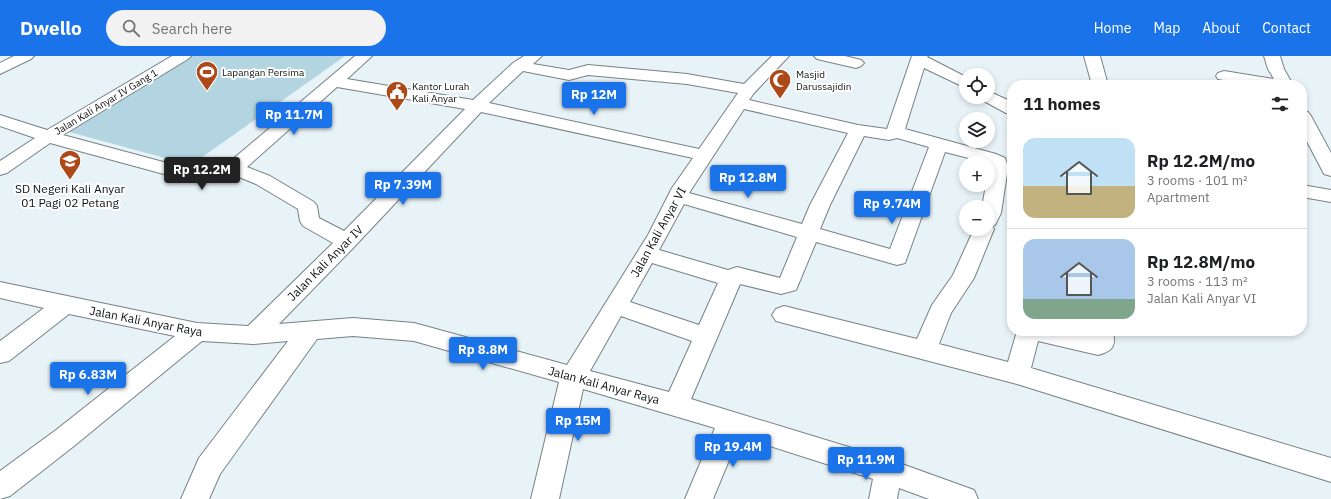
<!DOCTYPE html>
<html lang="en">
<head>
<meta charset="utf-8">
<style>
  :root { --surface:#fff; --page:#f2f2f2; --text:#202124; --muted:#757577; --line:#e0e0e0; --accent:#1a73e8 }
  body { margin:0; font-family:"IBM Plex Sans",sans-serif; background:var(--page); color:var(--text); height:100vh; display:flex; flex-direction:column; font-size:15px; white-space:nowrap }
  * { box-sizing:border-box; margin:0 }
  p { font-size:13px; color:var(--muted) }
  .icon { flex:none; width:22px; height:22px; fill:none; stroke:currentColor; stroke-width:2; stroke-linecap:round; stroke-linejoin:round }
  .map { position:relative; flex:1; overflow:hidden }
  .sheet { position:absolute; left:1007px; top:24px; width:300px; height:256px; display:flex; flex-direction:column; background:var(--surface); border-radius:16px; box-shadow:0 2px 6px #0003 }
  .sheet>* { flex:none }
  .tools { position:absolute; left:959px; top:12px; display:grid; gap:8px }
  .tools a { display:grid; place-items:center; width:36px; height:36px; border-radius:50%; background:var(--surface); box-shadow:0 2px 6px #0003; font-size:20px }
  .price { position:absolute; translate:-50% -34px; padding:0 9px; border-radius:4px; background:var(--accent); color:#fff; font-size:13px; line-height:26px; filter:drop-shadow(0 1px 2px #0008) }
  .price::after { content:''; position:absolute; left:50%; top:24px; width:12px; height:9px; margin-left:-6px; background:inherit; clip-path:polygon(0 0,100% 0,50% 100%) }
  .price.on { background:#222; color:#fff }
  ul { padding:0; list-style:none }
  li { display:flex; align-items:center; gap:12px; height:100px; padding:0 16px }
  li+li { border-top:1px solid var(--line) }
  li span { display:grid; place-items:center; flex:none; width:112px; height:80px; border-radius:12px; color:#555 }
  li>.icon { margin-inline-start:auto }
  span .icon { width:48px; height:48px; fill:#fffc; stroke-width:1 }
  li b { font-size:17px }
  h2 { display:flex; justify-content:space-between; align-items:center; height:48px; padding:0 16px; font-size:17px }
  header { display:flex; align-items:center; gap:24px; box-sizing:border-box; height:56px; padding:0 20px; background:var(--accent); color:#fff }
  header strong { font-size:19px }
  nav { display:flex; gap:22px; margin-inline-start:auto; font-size:14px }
  .search { width:280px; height:36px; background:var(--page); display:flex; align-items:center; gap:10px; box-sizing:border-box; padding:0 14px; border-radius:22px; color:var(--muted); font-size:15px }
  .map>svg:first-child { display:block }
  .green { fill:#b3d5e2 }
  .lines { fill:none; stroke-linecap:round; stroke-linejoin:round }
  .minor-casing { stroke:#778285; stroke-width:2 }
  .minor { fill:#fff; fill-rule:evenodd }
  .labels { text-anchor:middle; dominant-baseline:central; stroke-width:4; stroke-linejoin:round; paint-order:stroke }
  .far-poi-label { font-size:10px; fill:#0e1213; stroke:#fff; text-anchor:start }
  .far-street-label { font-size:10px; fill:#0e1213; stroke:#fff }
  .poi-label { font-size:12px; fill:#0e1213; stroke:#fff }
  .street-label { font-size:12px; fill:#0e1213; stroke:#fff }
</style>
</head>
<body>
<header>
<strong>Dwello</strong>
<div class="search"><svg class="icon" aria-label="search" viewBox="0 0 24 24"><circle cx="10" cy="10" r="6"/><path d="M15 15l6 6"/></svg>Search here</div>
<nav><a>Home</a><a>Map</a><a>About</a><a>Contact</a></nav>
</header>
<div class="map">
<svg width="1331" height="443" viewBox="0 0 1331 443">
  <rect width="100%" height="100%" fill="#e8f3f8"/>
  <path class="green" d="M 183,0 L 345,0 L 191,109 L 58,73 Z"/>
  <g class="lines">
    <g class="minor-casing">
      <g id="minor">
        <path d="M 14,0 L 34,0 L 31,3 L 0,18 L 0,7 Z"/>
        <path d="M 172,0 L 191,0 L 188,3 L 63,79 L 193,114 L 210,114 L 227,108 L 355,0 L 372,0 L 347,23 L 473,44 L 513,7 L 524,0 L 542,0 L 533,8 L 569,14 L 588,9 L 687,18 L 744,28 L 772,0 L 789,0 L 754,37 L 749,44 L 858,69 L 887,73 L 912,0 L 928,0 L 927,1 L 966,21 L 966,32 L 924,12 L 905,73 L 996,98 L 1005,102 L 1008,111 L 1001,157 L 995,169 L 992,170 L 994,173 L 974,222 L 951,257 L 939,288 L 1008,306 L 1017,275 L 1070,275 L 1090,280 L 1089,275 L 1113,275 C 1116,290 1113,295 1098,299 L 1038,285 L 1031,312 L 1331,402 L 1331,426 L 1017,328 L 776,265 L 772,259 L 776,253 L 784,250 L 917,283 L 932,249 L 953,219 L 974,173 L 988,173 L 988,151 L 982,151 L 986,129 L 988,129 L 989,109 L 988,107 L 945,96 L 905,207 L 897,209 L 816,186 L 796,234 L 781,238 L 740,228 L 691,343 L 888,403 L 974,434 L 978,443 L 929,443 L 899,432 L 897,443 L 869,443 L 873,423 L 739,380 L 713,443 L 685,443 L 715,372 L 583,333 L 559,443 L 531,443 L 559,326 L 414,285 L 353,280 L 317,283 L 220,418 L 209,443 L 181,443 L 199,402 L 288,285 L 253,288 L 202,285 L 74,390 L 10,440 L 0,443 L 0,415 L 56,374 L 175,280 L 69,258 L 9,305 L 0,307 L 0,285 L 44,252 L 0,242 L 0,226 L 197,267 L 248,270 L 333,187 L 303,170 L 300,165 L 298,153 L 256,128 L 234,119 L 212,126 L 193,126 L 50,87 L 7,117 L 0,119 L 0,105 L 35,82 L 0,70 L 0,59 L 47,74 ZM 523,15 L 569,24 L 588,19 L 687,28 L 738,37 L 699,93 L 489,47 ZM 337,31 L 465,53 L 344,175 L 319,162 L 317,150 L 314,146 L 270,120 L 247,111 ZM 744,53 L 848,77 L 810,149 L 802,168 L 689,137 ZM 481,56 L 693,102 L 672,132 L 648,179 L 567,309 L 414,267 L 353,262 L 279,268 L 354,191 ZM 864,80 L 889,84 L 897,82 L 929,91 L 890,193 L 820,173 L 830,149 ZM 684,148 L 797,181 L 780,222 L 737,211 L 728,214 L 659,194 ZM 652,207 L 718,227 L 699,269 L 630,246 ZM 621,260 L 692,285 L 669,336 L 590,315 Z"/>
        <path d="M 814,0 L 845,0 L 861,4 L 864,7 L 861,10 L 856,12 L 817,3 Z"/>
        <path d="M 1084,0 L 1100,0 L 1108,29 L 1092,29 Z"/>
        <path d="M 1264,0 L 1280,0 L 1284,13 L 1293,29 L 1251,29 L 1218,23 L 1216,20 L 1218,17 L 1224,15 L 1274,23 L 1268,13 Z"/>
        <path d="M 988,35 L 1012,46 L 1012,58 L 1006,57 L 982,44 L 980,41 L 988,41 Z"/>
        <path d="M 1302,55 L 1308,56 L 1311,60 L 1331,97 L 1331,120 L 1324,118 L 1322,114 L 1302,76 Z"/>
        <path d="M 1302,129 L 1331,134 L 1331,146 L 1302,141 Z"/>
      </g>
    </g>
    <use href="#minor" class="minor"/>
  </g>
  <defs>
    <g id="stadium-pin" transform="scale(1.15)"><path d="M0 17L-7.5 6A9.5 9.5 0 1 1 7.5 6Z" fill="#ad4918" stroke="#fff"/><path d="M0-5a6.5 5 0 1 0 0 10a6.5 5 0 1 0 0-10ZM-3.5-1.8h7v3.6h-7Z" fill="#fff"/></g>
    <g id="mosque-pin" transform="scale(1.15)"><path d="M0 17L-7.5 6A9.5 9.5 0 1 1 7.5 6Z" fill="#ad4918" stroke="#fff"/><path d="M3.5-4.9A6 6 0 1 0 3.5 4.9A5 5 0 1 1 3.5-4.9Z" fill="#fff"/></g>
    <g id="civic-pin" transform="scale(1.15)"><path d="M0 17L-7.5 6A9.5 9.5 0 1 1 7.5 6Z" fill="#ad4918" stroke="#fff"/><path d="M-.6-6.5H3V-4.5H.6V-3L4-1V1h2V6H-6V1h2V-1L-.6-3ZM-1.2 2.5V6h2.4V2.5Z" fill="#fff"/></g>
    <g id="school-pin" transform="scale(1.15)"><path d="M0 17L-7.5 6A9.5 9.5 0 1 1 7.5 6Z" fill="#ad4918" stroke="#fff"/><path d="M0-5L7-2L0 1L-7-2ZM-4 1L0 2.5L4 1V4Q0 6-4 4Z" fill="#fff"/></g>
  </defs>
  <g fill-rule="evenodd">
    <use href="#stadium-pin" x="207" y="16"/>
    <use href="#mosque-pin" x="780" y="24"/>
    <use href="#civic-pin" x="397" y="36"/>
    <use href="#school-pin" x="70" y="105"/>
  </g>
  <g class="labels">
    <g class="far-poi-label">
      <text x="222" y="16">Lapangan Persima</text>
      <text x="796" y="18">Masjid<tspan x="796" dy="12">Darussajidin</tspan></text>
      <text x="412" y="30">Kantor Lurah<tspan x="412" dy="12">Kali Anyar</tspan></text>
    </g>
    <g class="far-street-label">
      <text transform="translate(106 46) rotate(-31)">Jalan Kali Anyar IV Gang 1</text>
    </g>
    <g class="poi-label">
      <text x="70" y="132">SD Negeri Kali Anyar<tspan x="70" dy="14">01 Pagi 02 Petang</tspan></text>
    </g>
    <g class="street-label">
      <text transform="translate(658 176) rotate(-61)">Jalan Kali Anyar VI</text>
      <text transform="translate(325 207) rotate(-45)">Jalan Kali Anyar IV</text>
      <text transform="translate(146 265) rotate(11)">Jalan Kali Anyar Raya</text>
      <text transform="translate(604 329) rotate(15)">Jalan Kali Anyar Raya</text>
    </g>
  </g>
</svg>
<div class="tools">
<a><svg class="icon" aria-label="locate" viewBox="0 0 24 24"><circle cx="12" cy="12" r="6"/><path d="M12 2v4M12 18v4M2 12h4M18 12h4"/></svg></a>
<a><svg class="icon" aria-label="layers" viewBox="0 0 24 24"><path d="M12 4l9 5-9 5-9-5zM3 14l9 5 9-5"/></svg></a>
<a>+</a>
<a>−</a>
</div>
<b class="price" style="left:594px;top:60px">Rp 12M</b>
<b class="price" style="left:294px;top:80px">Rp 11.7M</b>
<b class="price on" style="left:202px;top:135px">Rp 12.2M</b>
<b class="price" style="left:748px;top:143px">Rp 12.8M</b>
<b class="price" style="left:403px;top:150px">Rp 7.39M</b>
<b class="price" style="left:892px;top:169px">Rp 9.74M</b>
<b class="price" style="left:483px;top:315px">Rp 8.8M</b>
<b class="price" style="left:88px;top:340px">Rp 6.83M</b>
<b class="price" style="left:578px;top:386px">Rp 15M</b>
<b class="price" style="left:733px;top:412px">Rp 19.4M</b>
<b class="price" style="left:866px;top:425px">Rp 11.9M</b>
<section class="sheet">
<h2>11 homes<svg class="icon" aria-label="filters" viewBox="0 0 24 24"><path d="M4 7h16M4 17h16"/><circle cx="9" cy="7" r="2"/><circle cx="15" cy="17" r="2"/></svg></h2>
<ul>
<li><span style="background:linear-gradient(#bfe0f5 60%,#c2b280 0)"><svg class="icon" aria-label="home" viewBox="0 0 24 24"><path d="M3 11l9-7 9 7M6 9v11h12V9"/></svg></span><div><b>Rp 12.2M/mo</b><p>3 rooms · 101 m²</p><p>Apartment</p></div></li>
<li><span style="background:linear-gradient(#a9c7e8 75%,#7fa58c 0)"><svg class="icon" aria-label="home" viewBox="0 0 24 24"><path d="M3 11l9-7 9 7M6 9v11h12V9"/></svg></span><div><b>Rp 12.8M/mo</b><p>3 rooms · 113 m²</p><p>Jalan Kali Anyar VI</p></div></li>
</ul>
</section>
</div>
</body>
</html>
